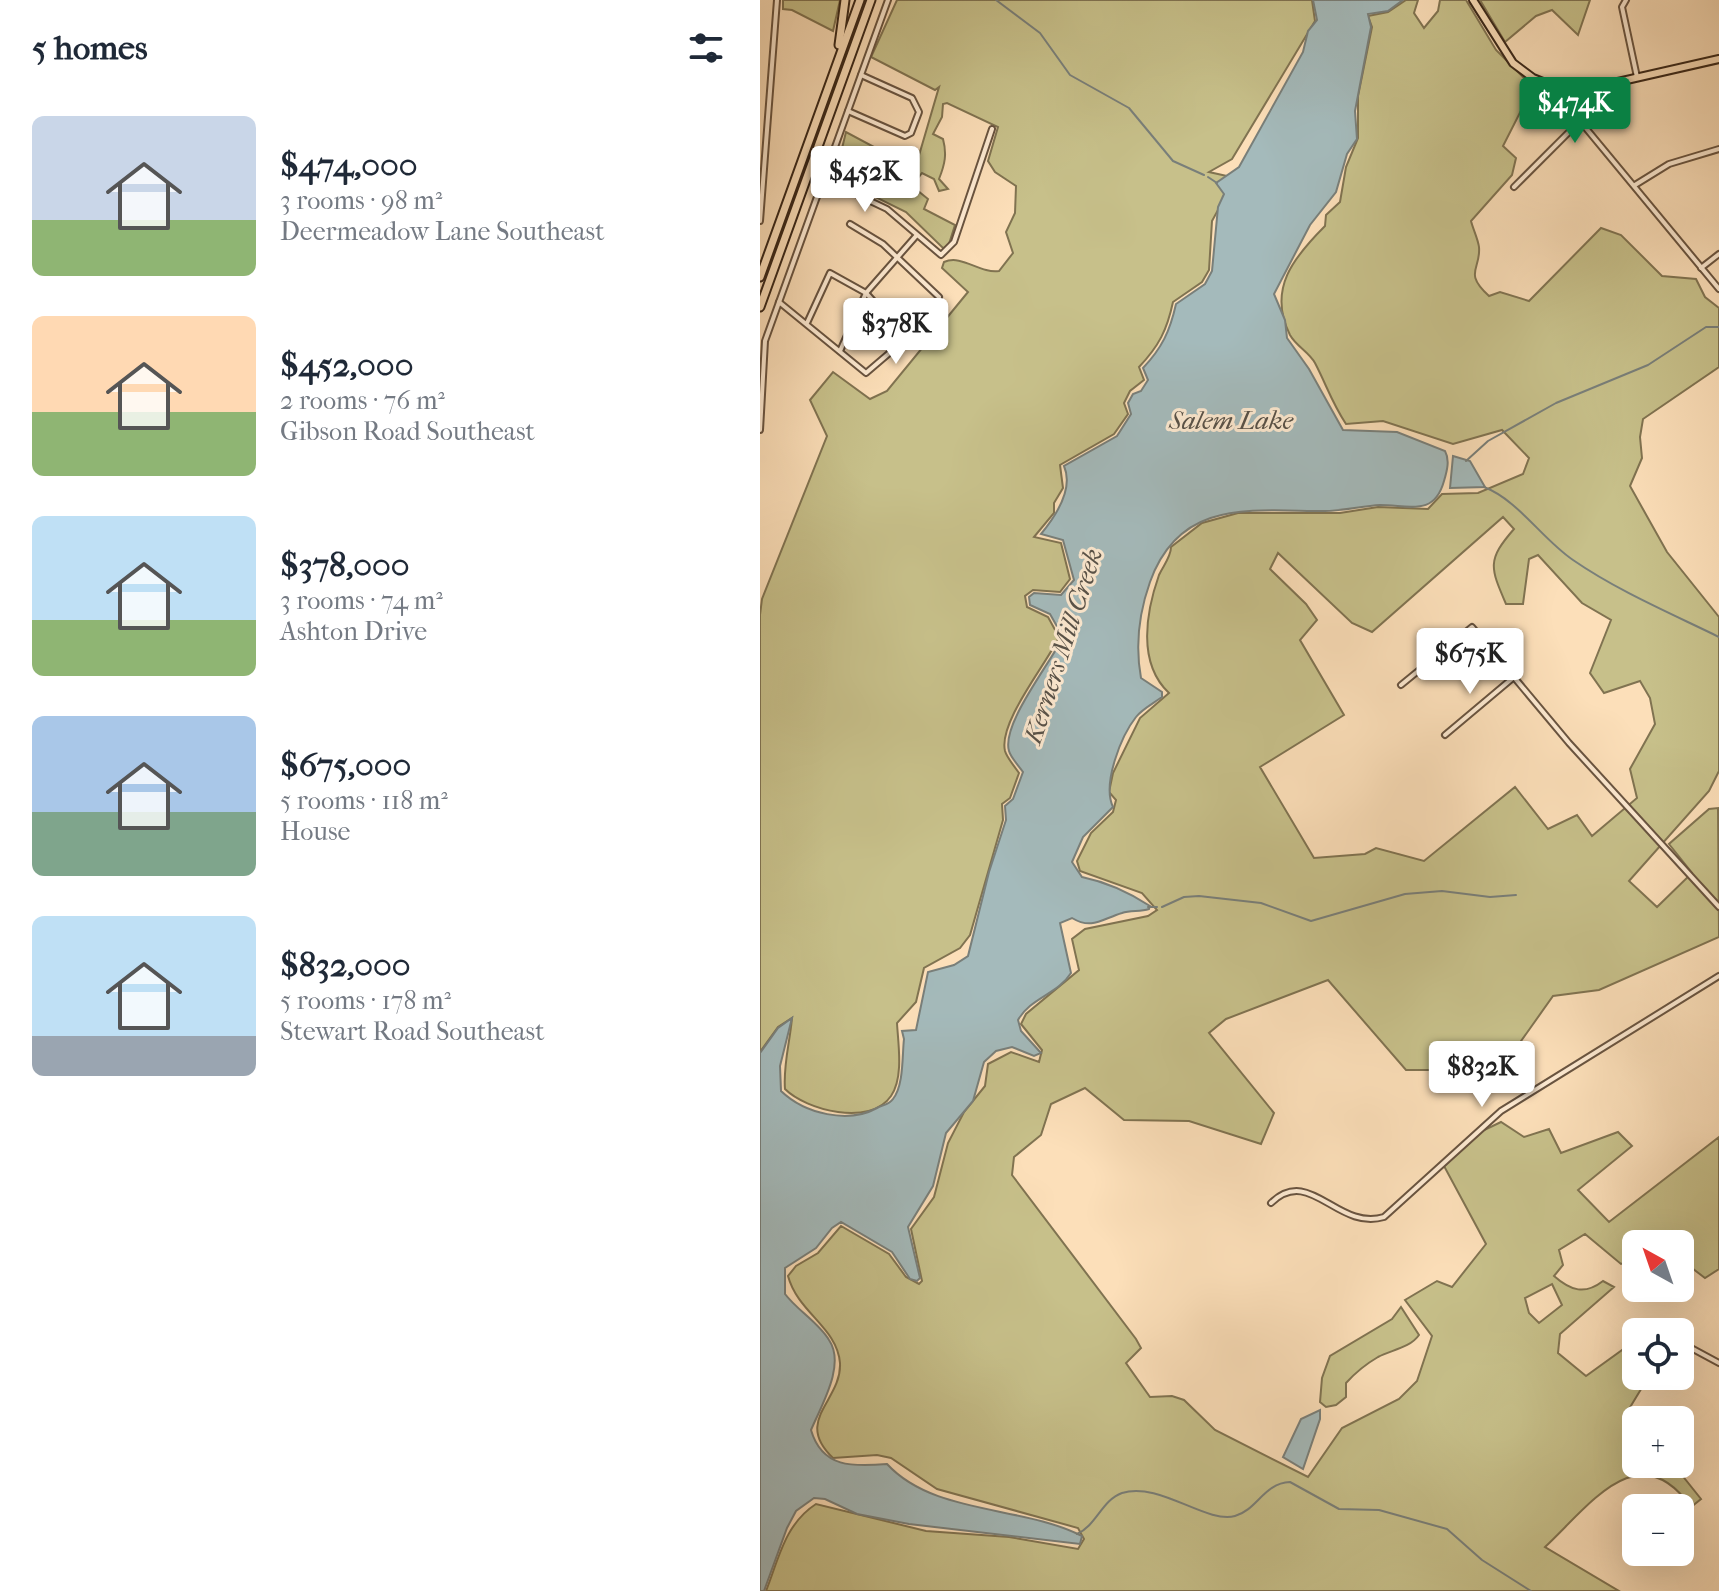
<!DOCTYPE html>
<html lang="en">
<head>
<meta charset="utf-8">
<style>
  :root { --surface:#fff; --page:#f6f6f7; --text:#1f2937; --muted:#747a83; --accent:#0b8043 }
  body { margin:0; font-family:"IM FELL French Canon",serif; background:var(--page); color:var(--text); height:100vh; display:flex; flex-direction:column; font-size:30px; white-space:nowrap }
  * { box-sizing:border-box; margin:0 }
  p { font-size:26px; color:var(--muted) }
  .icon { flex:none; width:44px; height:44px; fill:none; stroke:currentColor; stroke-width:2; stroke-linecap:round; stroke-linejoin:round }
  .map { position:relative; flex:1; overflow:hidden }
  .sheet { display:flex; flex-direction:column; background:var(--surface); width:760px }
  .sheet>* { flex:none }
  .needle { width:52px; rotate:320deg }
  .buttons { position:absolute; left:862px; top:1230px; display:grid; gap:16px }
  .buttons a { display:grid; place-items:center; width:72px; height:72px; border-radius:12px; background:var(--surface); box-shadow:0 8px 32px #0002; font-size:40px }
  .price { position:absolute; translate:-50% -68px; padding:0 18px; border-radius:8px; background:#fff; color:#222; font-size:26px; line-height:52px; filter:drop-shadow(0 2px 4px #0008) }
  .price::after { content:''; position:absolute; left:50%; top:48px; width:24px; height:18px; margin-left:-12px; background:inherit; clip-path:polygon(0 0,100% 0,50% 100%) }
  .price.on { background:var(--accent); color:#fff }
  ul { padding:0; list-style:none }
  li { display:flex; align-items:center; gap:24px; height:200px; padding:0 32px }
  li span { display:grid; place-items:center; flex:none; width:224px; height:160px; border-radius:12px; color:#555 }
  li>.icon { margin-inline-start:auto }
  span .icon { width:96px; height:96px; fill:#fffc; stroke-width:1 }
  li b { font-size:34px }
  h2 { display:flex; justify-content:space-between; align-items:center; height:96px; padding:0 32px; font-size:34px }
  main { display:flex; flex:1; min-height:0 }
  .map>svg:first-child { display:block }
  .green { fill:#c7c08a; stroke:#807351; stroke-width:2; fill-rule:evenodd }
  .water { fill:#a4babb; stroke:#797f7a; stroke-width:2 }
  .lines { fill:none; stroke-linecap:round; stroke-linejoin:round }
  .stream { stroke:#797f7a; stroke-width:2 }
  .minor-casing { stroke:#695440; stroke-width:8 }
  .major-casing { stroke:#382618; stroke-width:10 }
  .highway-casing { stroke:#382618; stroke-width:11 }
  .minor { stroke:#fdead2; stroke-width:4 }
  .major { stroke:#fcdfb9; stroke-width:6 }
  .highway { stroke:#fcdfb9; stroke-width:7 }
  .labels { text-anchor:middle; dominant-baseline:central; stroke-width:6; stroke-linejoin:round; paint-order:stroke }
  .water-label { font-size:26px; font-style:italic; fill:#585249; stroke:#fdead2 }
</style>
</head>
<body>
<main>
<section class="sheet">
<h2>5 homes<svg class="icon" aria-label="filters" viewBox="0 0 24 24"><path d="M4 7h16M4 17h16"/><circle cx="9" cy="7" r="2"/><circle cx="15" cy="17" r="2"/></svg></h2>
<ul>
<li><span style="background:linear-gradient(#c9d6e8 65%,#8fb573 0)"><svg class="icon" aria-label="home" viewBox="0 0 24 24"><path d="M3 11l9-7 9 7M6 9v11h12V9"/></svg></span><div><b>$474,000</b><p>3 rooms · 98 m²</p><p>Deermeadow Lane Southeast</p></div></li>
<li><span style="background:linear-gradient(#ffd9b3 60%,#8fb573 0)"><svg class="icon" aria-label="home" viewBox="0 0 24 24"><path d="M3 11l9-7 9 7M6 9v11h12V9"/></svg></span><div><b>$452,000</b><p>2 rooms · 76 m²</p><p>Gibson Road Southeast</p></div></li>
<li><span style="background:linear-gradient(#bfe0f5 65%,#8fb573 0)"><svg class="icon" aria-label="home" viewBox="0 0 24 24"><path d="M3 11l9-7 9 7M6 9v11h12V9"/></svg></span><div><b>$378,000</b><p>3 rooms · 74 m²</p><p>Ashton Drive</p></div></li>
<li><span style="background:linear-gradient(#a9c7e8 60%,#7fa58c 0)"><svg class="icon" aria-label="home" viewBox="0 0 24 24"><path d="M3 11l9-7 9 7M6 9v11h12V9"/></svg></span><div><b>$675,000</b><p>5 rooms · 118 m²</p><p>House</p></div></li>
<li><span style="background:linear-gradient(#bfe0f5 75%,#9aa5b1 0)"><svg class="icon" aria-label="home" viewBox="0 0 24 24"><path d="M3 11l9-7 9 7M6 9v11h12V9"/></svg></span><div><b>$832,000</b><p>5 rooms · 178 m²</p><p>Stewart Road Southeast</p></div></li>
</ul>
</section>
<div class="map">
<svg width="959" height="1591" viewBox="0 0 959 1591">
  <rect width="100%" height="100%" fill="#fcdfb9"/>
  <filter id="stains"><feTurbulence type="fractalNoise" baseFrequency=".0025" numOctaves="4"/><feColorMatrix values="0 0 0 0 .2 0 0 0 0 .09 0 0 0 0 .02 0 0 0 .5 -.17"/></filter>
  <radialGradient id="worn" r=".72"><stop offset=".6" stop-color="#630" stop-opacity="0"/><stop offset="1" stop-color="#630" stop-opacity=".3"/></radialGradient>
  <g class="green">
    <path d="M 23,0 L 80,0 L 73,31 L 32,10 L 23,9 Z"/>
    <path d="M 137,0 L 552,0 L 555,21 L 472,159 L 449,172 L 467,176 L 464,199 L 452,221 L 449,270 L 442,282 L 413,302 C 407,330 399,346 379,367 L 384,380 L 370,391 L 364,403 L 368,414 L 354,434 L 300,465 L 303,488 L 294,503 L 294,513 L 274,537 L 301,543 L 310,579 L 300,592 L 273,590 L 265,596 L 267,607 L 288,617 L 299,637 C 288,662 238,722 245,751 C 247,758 255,767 259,773 L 250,798 L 242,804 L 243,820 L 210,935 L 200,948 L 164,968 L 156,1002 L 137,1023 C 138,1043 144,1077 131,1096 C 110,1127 46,1110 25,1089 C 23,1065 30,1042 32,1018 L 18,1027 L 0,1052 L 0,615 L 2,599 L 67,436 L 50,400 L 73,372 L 110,399 L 127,391 L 208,292 L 182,268 L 184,262 C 202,254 220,274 239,271 L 253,253 L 246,232 L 255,213 L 256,186 L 235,172 L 228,161 L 238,127 L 187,103 L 183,104 L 182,117 L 173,134 L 183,139 C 187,154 185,164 179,179 L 188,189 L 179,191 L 174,179 L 162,173 L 152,186 L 168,199 L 164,209 L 195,225 L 188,247 L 183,248 L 146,212 L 75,177 L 86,132 L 155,169 L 179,87 L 175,90 L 111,57 Z"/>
    <path d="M 646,0 L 658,0 L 654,13 L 664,28 L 678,11 L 680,0 L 706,0 L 736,50 L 773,87 L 743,146 L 756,158 L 752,175 L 711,221 C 713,229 718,239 719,247 C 721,270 703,272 729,296 L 740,292 L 769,301 L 841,228 L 861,235 L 902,276 L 936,279 L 945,297 L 959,308 L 959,367 L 883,419 L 880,437 L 882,458 L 870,486 L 907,552 L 959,617 L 959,771 L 949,791 L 869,881 L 897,907 L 932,873 L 909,844 L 949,809 L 958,808 L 959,937 L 839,990 L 793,996 L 749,1058 L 707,1070 L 646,1070 L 568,980 L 466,1019 L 449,1033 L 514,1113 L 501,1144 L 429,1121 L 364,1120 L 325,1088 L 291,1104 L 281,1135 L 254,1157 L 252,1175 L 376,1339 L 381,1348 L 366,1363 L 390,1397 L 412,1396 L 424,1400 L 455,1430 L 548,1477 L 582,1428 L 639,1399 L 657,1381 L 672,1336 L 645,1300 L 677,1281 L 692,1287 L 726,1244 L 684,1166 L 720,1132 L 741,1122 L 764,1137 L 789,1129 L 801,1153 L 858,1132 L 872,1146 L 818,1190 L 849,1222 L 959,1137 L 959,1269 L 945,1278 L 920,1259 L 920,1244 L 876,1244 L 876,1259 L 861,1264 L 825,1234 L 799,1250 L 803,1265 L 794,1276 C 811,1291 825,1295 843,1281 L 854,1287 L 800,1334 L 798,1353 L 826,1376 L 876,1340 L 876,1376 L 889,1376 L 869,1409 L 876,1420 L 876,1464 L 913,1464 L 941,1499 L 931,1507 C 879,1433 830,1505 785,1547 L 859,1591 L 6,1591 C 19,1558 25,1524 56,1504 L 166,1531 L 249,1537 L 318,1549 L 324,1539 L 318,1528 L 177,1489 L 131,1458 L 117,1455 L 73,1458 C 33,1420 82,1401 80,1363 C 77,1327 38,1313 28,1276 L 36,1266 L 58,1253 L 81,1226 L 129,1254 L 146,1277 L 159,1284 L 162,1281 L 151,1229 L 174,1197 L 188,1143 L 204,1112 L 225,1086 L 228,1064 L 251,1052 L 279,1062 L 282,1050 L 261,1024 L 266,1014 L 319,970 L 312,939 L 325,929 L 388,916 L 397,910 L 382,893 L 320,871 L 317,861 L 331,833 L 353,812 L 356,800 L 349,792 L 353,773 L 380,718 L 409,693 C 377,663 386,612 399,575 C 403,566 411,557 411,547 L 442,523 L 478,513 L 580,513 L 618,507 L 668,509 L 682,494 L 718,493 L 763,474 L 769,458 L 742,430 L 693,444 L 623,421 L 586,424 C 571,401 567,386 555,363 C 549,352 536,346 530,335 C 507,289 534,257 565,226 L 566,215 L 580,202 L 586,167 L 598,138 L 598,96 L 612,27 L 608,16 L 628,12 ZM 743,517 L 754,529 C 727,560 730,567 746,604 L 763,604 L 769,559 L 778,555 L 822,603 L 851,620 L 830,673 L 844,693 L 880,681 L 890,698 L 895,724 L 870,769 L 877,798 L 832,836 L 817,815 L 788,829 L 755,787 L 664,861 L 616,848 L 605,854 L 554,858 L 500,767 L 584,715 L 540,640 L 557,620 L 546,604 L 510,569 L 518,553 L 592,623 L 612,632 ZM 792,1284 L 802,1305 L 779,1323 L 769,1313 L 765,1298 Z"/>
    <path d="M 720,0 L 830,0 L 818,35 L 792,10 L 776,16 L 745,42 Z"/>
    <path d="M 641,1307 L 659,1335 C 650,1348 631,1350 618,1357 C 606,1364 595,1373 586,1383 L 586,1397 L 576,1405 L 566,1407 L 560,1402 L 562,1378 L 570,1356 L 632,1319 Z"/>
  </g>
  <g class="water">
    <path d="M 553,0 L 643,0 L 628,11 L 608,14 L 611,27 L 595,111 L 597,139 L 587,154 L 576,192 L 550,225 L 514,294 L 525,320 L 527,338 L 549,369 L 583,430 L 637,432 L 685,451 C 690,460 687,471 684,481 C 674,517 649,505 620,505 C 602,506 584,511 565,511 C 492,511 420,498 390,582 C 379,613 375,645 381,678 L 402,692 L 402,697 C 394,703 382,709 376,717 C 361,736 342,784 353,807 L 323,837 L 312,862 L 322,877 C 346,882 370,893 390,906 L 389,909 C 380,912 371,910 362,913 C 342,919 332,930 312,918 L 300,923 L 311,973 C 298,994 270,998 258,1020 L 261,1031 L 281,1053 L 274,1056 L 252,1047 L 236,1051 L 224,1062 L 213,1101 L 186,1133 L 173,1186 L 148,1227 L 160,1278 L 157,1281 L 150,1279 L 132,1252 L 81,1222 L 72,1228 L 56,1248 L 25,1268 L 25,1294 C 37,1310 59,1323 69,1340 C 86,1365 61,1406 51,1430 C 62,1468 93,1467 127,1464 C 174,1515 261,1505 322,1536 L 320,1544 L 149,1524 L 97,1514 L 65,1499 L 54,1498 L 36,1511 L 27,1528 L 4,1591 L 0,1591 L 0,1053 L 18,1028 L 32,1018 L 20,1066 L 21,1091 C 45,1114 88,1124 117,1108 C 123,1105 130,1104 133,1099 C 144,1085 142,1056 144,1039 L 142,1031 L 156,1030 L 168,972 L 194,965 L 208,956 L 229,872 L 246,820 L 245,806 L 253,799 L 263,772 C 259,766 251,758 249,751 C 241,724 292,661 303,637 L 290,614 L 270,605 L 269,597 L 274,593 L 301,595 L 314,580 L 303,540 L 281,534 C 295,517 314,489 304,466 L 357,436 L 371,414 L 368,403 L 373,394 L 381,391 L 388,380 L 383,368 C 402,348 410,331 416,304 L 445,284 L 452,271 L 458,207 L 464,194 L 456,183 L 479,167 L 543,52 L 548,31 L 557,20 Z"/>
    <path d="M 693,456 L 710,461 L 725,487 L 690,488 Z"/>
    <path d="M 560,1410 L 560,1419 L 543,1469 L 523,1457 L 541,1419 Z"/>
  </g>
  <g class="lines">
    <g class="stream">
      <path d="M 236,0 L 280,33 L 310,75 L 369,108 L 413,161 L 444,175"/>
      <path d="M 448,177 L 457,183"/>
      <path d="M 706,461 L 728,441 L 796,403 L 888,365 L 946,327 L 959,327"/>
      <path d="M 724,487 C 758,500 782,539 813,560 C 858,591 910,613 959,637"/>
      <path d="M 388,907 L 397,907"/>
      <path d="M 402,907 L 424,897 L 439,896 L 501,903 L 551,921 L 645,894 L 682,891 L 730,897 L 756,895"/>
      <path d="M 317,1534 C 336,1526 342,1500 362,1493 C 399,1481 446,1524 475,1516 C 497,1510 504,1483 530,1482 L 579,1509 L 619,1510 L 687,1529 L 722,1560 L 771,1591"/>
    </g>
    <g class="minor-casing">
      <g id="minor">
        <path d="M 866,0 L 862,7 L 877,77"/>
        <path d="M 88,111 L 145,136 L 151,133 L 159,112 L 152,98 L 101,75"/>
        <path d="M 820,121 L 959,289"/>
        <path d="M 64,179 L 127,209 L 181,255 L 194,242 L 232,129"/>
        <path d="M 875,185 L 909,164 L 959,149"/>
        <path d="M 754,187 L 820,121 L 849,84"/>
        <path d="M 0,221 L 17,0"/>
        <path d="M 90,224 L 123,244 L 179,297"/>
        <path d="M 941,268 L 959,254"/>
        <path d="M 19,302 L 106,373 L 147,338 L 106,293 L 70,273 L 47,323"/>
        <path d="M 80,351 L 106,293 L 156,236"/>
        <path d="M 0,430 L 5,341 L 128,0"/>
        <path d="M 641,685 L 712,627 L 809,743 L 959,907"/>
        <path d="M 685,735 L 754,677"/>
        <path d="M 511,1203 C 550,1165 577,1231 624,1217 L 741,1111 L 959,976"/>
        <path d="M 889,1325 L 902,1332"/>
        <path d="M 920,1342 L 959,1363"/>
      </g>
    </g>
    <g class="major-casing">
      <path id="major" d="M 713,0 L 753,63 L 773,78 L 795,87 L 849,84 L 959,59"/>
    </g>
    <g class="highway-casing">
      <g id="highway">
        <path d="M 79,45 L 85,0"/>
        <path d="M 0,277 L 100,0"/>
        <path d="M 0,307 L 111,0"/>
      </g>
    </g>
    <use href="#minor" class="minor"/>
    <use href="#major" class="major"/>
    <use href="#highway" class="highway"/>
  </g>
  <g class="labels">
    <g class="water-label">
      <text x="471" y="420">Salem Lake</text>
      <text transform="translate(303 646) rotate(-72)">Kerners Mill Creek</text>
    </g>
  </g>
  <rect width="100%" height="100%" filter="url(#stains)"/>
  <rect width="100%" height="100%" fill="url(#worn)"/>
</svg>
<div class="buttons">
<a><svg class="needle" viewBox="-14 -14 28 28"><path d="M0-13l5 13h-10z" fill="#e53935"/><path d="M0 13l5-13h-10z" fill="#747a83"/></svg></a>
<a><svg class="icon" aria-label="locate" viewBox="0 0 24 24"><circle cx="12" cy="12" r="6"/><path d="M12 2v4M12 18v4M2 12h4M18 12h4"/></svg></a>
<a>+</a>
<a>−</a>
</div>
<b class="price on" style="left:815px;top:145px">$474K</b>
<b class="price" style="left:105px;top:214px">$452K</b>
<b class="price" style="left:136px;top:366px">$378K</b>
<b class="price" style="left:710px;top:696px">$675K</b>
<b class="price" style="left:722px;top:1109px">$832K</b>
</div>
</main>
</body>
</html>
